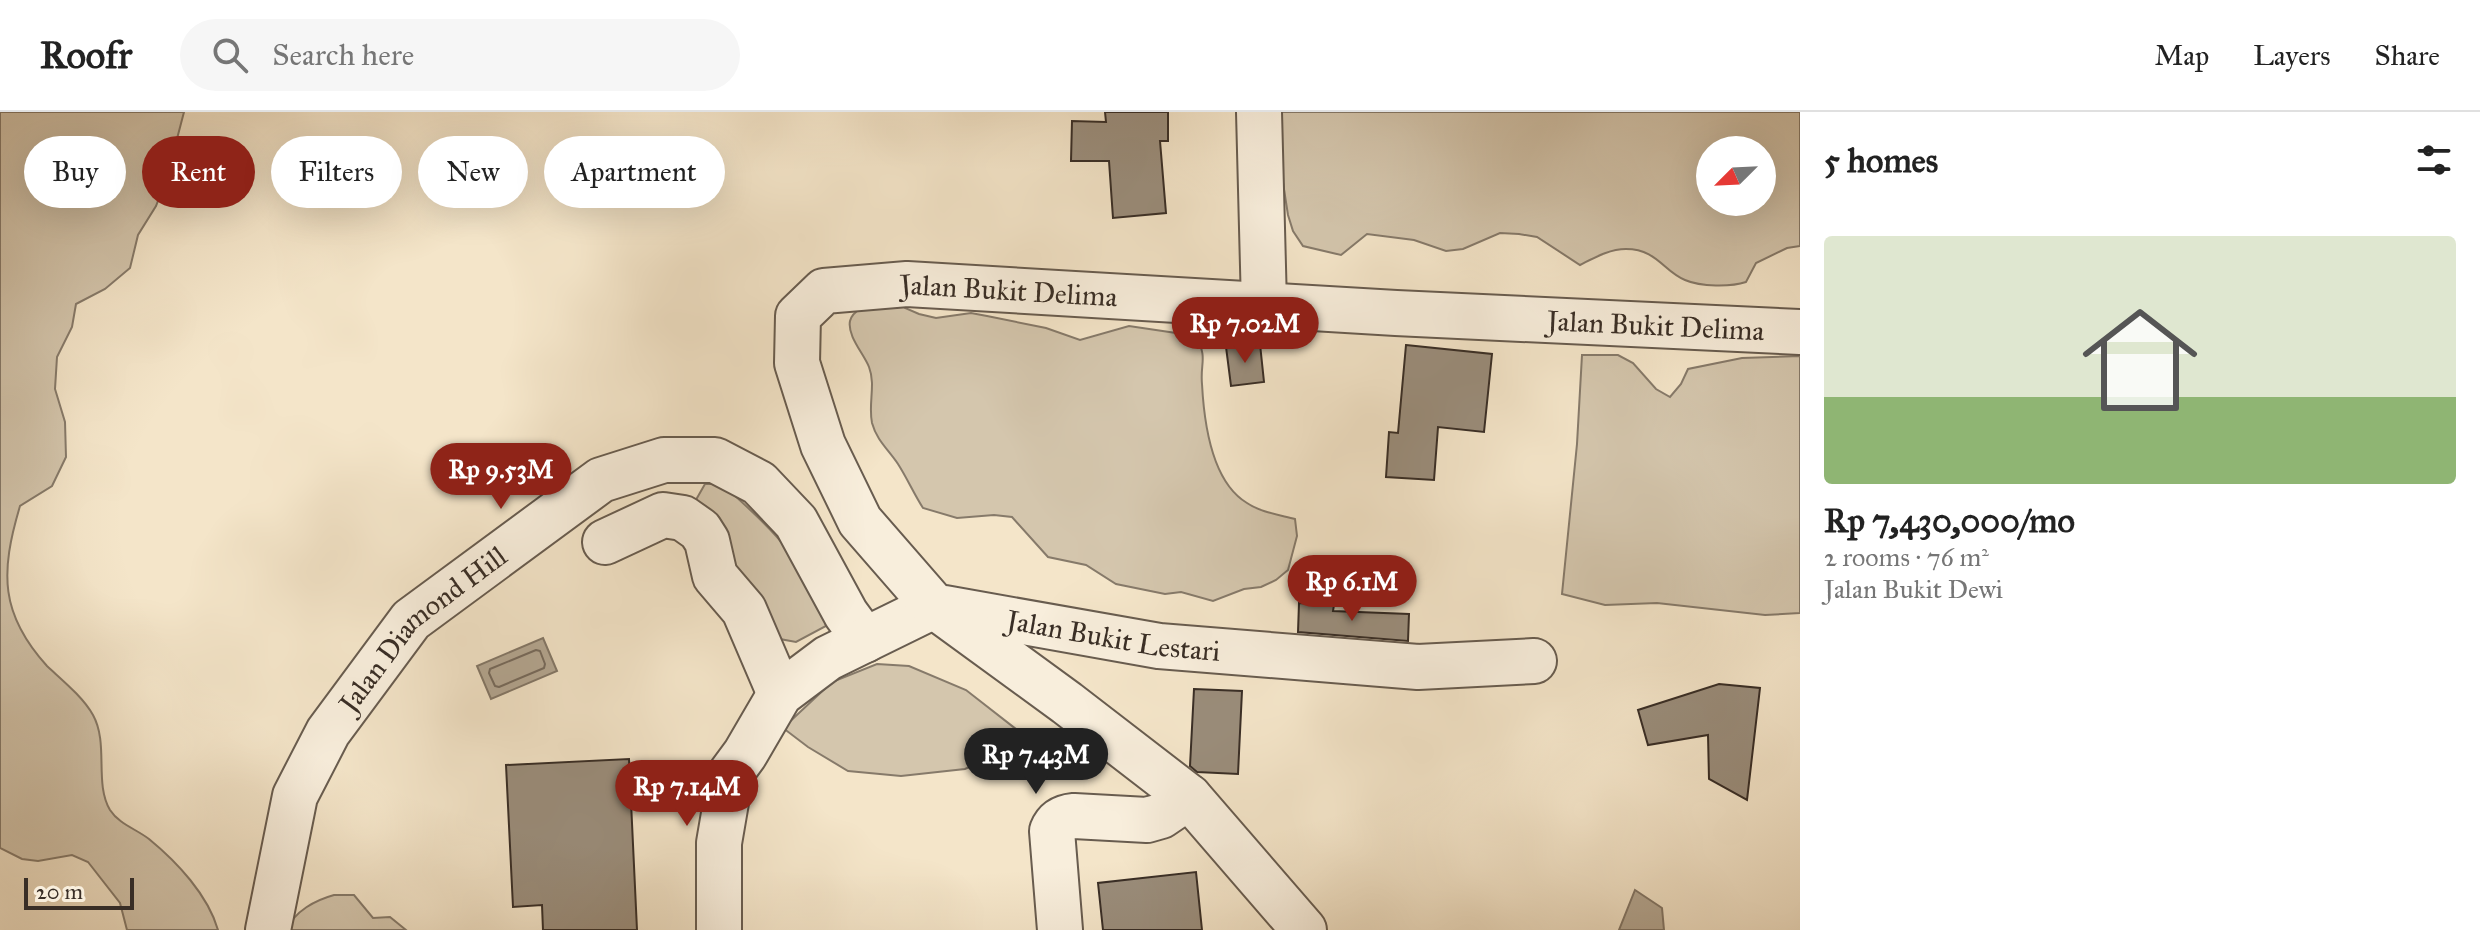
<!DOCTYPE html>
<html lang="en">
<head>
<meta charset="utf-8">
<style>
  :root { --surface:#fff; --page:#f6f6f6; --text:#222; --muted:#767676; --line:#e0e0e0; --accent:#8f2418 }
  body { margin:0; font-family:"IM FELL Great Primer",serif; background:var(--page); color:var(--text); height:100vh; display:flex; flex-direction:column; font-size:30px; white-space:nowrap }
  * { box-sizing:border-box; margin:0 }
  p { font-size:26px; color:var(--muted) }
  .icon { flex:none; width:44px; height:44px; fill:none; stroke:currentColor; stroke-width:2; stroke-linecap:round; stroke-linejoin:round }
  .map { position:relative; flex:1; overflow:hidden }
  .details { display:flex; flex-direction:column; background:var(--surface); width:680px }
  .details>* { flex:none }
  .guide { position:absolute; left:24px; top:24px; width:760px; height:72px; display:flex; gap:16px }
  .needle { width:52px; rotate:246deg }
  .buttons { position:absolute; left:1696px; top:24px; display:grid; gap:16px }
  .buttons a { display:grid; place-items:center; width:80px; height:80px; border-radius:50%; background:var(--surface); box-shadow:0 8px 32px #0002; font-size:40px }
  .scale { position:absolute; left:24px; bottom:20px; width:110px; box-sizing:border-box; padding-left:8px; border:4px solid #392e26; border-top:0; font-size:22px; line-height:28px; white-space:nowrap; color:#392e26; -webkit-text-stroke:6px #f8eedc; paint-order:stroke }
  .price { position:absolute; translate:-50% -68px; padding:0 18px; border-radius:28px; background:var(--accent); color:#fff; font-size:26px; line-height:52px; filter:drop-shadow(0 2px 4px #0008) }
  .price::after { content:''; position:absolute; left:50%; top:48px; width:24px; height:18px; margin-left:-12px; background:inherit; clip-path:polygon(0 0,100% 0,50% 100%) }
  .price.on { background:#222; color:#fff }
  ul { padding:0; list-style:none }
  li { display:grid; align-content:center; gap:16px; height:424px; padding:0 24px }
  li+li { border-top:2px solid var(--line) }
  li span { display:grid; place-items:center; height:248px; border-radius:8px; color:#555 }
  li>.icon { margin-inline-start:auto }
  span .icon { width:144px; height:144px; fill:#fffc; stroke-width:1 }
  li b { font-size:34px }
  h2 { display:flex; justify-content:space-between; align-items:center; height:96px; padding:0 24px; font-size:34px }
  .tag { padding:0 28px; border-radius:36px; background:var(--surface); box-shadow:0 8px 32px #0002; font-size:28px; line-height:72px }
  .tag.on { background:var(--accent); color:#fff }
  header { display:flex; align-items:center; gap:48px; box-sizing:border-box; height:112px; padding:0 40px; background:var(--surface); border-bottom:2px solid var(--line) }
  header strong { font-size:38px }
  nav { display:flex; gap:44px; margin-inline-start:auto; font-size:28px }
  .search { width:560px; height:72px; background:var(--page); display:flex; align-items:center; gap:20px; box-sizing:border-box; padding:0 28px; border-radius:44px; color:var(--muted); font-size:30px }
  main { display:flex; flex:1; min-height:0 }
  .map>svg:first-child { display:block }
  .green { fill:#d4c6ad; stroke:#867a6a; stroke-width:2; fill-rule:evenodd }
  .water { fill:#b4a792; stroke:#837767; stroke-width:2 }
  .lines { fill:none; stroke-linecap:round; stroke-linejoin:round }
  .shore { stroke:#766a5c; stroke-width:2 }
  .building { fill:#9a8d7b; stroke:#392e26; stroke-width:2 }
  .minor-casing { stroke:#685c4f; stroke-width:48 }
  .minor { stroke:#f8eedc; stroke-width:44 }
  .labels { text-anchor:middle; dominant-baseline:central; stroke-width:6; stroke-linejoin:round; paint-order:stroke }
  .street-label { font-size:28px; fill:#392e26; stroke:#f8eedc }
</style>
</head>
<body>
<header>
<strong>Roofr</strong>
<div class="search"><svg class="icon" aria-label="search" viewBox="0 0 24 24"><circle cx="10" cy="10" r="6"/><path d="M15 15l6 6"/></svg>Search here</div>
<nav><a>Map</a><a>Layers</a><a>Share</a></nav>
</header>
<main>
<div class="map">
<svg width="1800" height="818" viewBox="0 0 1800 818">
  <rect width="100%" height="100%" fill="#f4e5c9"/>
  <filter id="stains"><feTurbulence type="fractalNoise" baseFrequency=".0025" numOctaves="4"/><feColorMatrix values="0 0 0 0 .2 0 0 0 0 .09 0 0 0 0 .02 0 0 0 .5 -.17"/></filter>
  <radialGradient id="worn" r=".72"><stop offset=".6" stop-color="#630" stop-opacity="0"/><stop offset="1" stop-color="#630" stop-opacity=".3"/></radialGradient>
  <g class="green">
    <path d="M 0,0 L 184,0 L 167,65 L 156,94 L 138,123 L 130,156 L 105,177 L 76,192 L 72,215 L 57,245 L 55,277 L 65,310 L 66,345 L 52,374 L 20,394 C 0,461 0,502 47,554 C 62,568 83,585 93,603 C 109,632 94,671 110,698 C 119,712 136,717 149,727 C 177,750 208,783 218,818 L 127,818 L 120,791 L 88,750 L 72,743 L 38,749 L 22,747 L 0,736 Z"/>
    <path d="M 1272,0 L 1800,0 L 1800,134 L 1787,136 L 1756,151 L 1746,170 C 1731,175 1701,175 1685,168 C 1663,159 1657,137 1626,137 C 1609,137 1594,146 1580,153 L 1537,125 L 1519,122 L 1500,121 L 1463,137 L 1446,139 L 1414,128 L 1367,122 L 1341,143 L 1303,134 L 1293,119 L 1288,103 ZM 1710,38 L 1762,38 L 1762,90 L 1710,90 Z"/>
    <path d="M 891,183 L 905,196 L 919,202 L 936,206 L 971,201 L 987,204 L 1046,216 L 1080,228 L 1129,214 L 1196,224 C 1208,247 1200,250 1202,272 C 1204,310 1212,370 1247,391 C 1260,400 1280,403 1295,407 L 1297,424 L 1288,458 L 1276,468 L 1261,475 L 1244,477 L 1213,489 L 1181,480 L 1165,482 L 1116,472 L 1086,453 L 1048,445 L 1012,405 L 994,403 L 957,406 L 923,396 C 914,382 907,366 898,352 C 888,337 877,329 872,311 C 868,292 876,273 869,255 C 864,242 847,224 850,209 C 853,195 879,189 891,183 Z"/>
    <path d="M 1582,243 L 1618,243 L 1633,251 L 1656,277 L 1670,285 L 1681,272 L 1688,257 L 1742,246 L 1800,244 L 1800,501 L 1765,503 L 1657,491 L 1605,493 L 1562,482 L 1577,332 Z"/>
    <path d="M 705,372 L 722,372 C 765,411 815,455 826,514 L 796,530 L 780,527 L 754,480 L 716,440 L 693,393 Z"/>
    <path d="M 877,552 L 909,554 L 966,578 L 1030,628 L 965,657 L 901,664 L 848,659 L 808,635 L 783,616 L 832,570 Z"/>
    <path d="M 334,783 L 354,783 L 373,806 L 390,805 L 406,818 L 287,818 C 294,799 316,788 334,783 Z"/>
  </g>
  <g class="water">
    <path d="M 543,526 L 557,559 L 491,587 L 477,554 Z"/>
    <path d="M 1635,778 L 1662,796 L 1664,818 L 1619,818 Z"/>
  </g>
  <g class="lines">
    <path class="shore" d="M 536,538 L 540,539 L 545,552 L 544,556 L 499,575 L 495,574 L 489,561 L 490,557 Z"/>
  </g>
  <g class="building">
    <path d="M 1105,0 L 1168,0 L 1168,29 L 1160,29 L 1166,101 L 1113,106 L 1109,49 L 1071,49 L 1072,9 L 1106,10 Z"/>
    <path d="M 1260,232 L 1264,270 L 1231,274 L 1226,235 Z"/>
    <path d="M 1406,233 L 1492,242 L 1484,320 L 1438,315 L 1434,368 L 1386,365 L 1389,320 L 1398,321 Z"/>
    <path d="M 1299,491 L 1334,493 L 1333,499 L 1409,502 L 1408,529 L 1298,520 Z"/>
    <path d="M 1719,572 L 1760,576 L 1747,688 L 1709,667 L 1708,623 L 1648,633 L 1638,598 Z"/>
    <path d="M 1194,577 L 1242,579 L 1238,662 L 1197,660 L 1190,654 Z"/>
    <path d="M 629,647 L 637,818 L 543,818 L 542,793 L 513,795 L 506,653 Z"/>
    <path d="M 1196,760 L 1202,818 L 1103,818 L 1098,771 Z"/>
  </g>
  <g class="lines">
    <g class="minor-casing">
      <g id="minor">
        <path d="M 1259,0 L 1264,193"/>
        <path d="M 605,430 L 663,403 L 683,406 L 700,418 L 707,429 L 715,464 L 744,498 L 780,582"/>
        <path id="s1" d="M 944,496 L 1159,534 L 1418,555 L 1534,549"/>
        <path id="s2" d="M 268,818 L 295,684 L 328,620 L 411,508 L 601,368 L 664,348 L 715,348 L 759,371 L 796,410 L 846,502 L 865,528"/>
        <path d="M 719,818 L 719,731 L 731,661 L 745,642 L 780,582 L 828,546 L 934,494"/>
        <path d="M 1060,818 L 1052,719 C 1056,709 1064,705 1074,704 L 1147,708 L 1161,704 L 1189,685"/>
        <path id="s3" d="M 1304,818 L 1189,685 L 1067,591 L 934,494 L 860,409 L 823,333 L 797,251 L 798,204 L 824,179 L 907,172 L 1396,201 L 1800,220"/>
      </g>
    </g>
    <use href="#minor" class="minor"/>
  </g>
  <g class="labels">
    <g class="street-label">
      <text stroke="none"><textPath href="#s3" startOffset="1046">Jalan Bukit Delima</textPath></text>
      <text stroke="none"><textPath href="#s3" startOffset="1694">Jalan Bukit Delima</textPath></text>
      <text stroke="none"><textPath href="#s2" startOffset="350">Jalan Diamond Hill</textPath></text>
      <text stroke="none"><textPath href="#s1" startOffset="172">Jalan Bukit Lestari</textPath></text>
    </g>
  </g>
  <rect width="100%" height="100%" filter="url(#stains)"/>
  <rect width="100%" height="100%" fill="url(#worn)"/>
</svg>
<div class="buttons">
<a><svg class="needle" viewBox="-14 -14 28 28"><path d="M0-13l5 13h-10z" fill="#e53935"/><path d="M0 13l5-13h-10z" fill="#767676"/></svg></a>
</div>
<div class="scale">20 m</div>
<b class="price" style="left:1245px;top:253px">Rp 7.02M</b>
<b class="price" style="left:501px;top:399px">Rp 9.53M</b>
<b class="price" style="left:1352px;top:511px">Rp 6.1M</b>
<b class="price on" style="left:1036px;top:684px">Rp 7.43M</b>
<b class="price" style="left:687px;top:716px">Rp 7.14M</b>
<div class="guide">
<a class="tag">Buy</a>
<a class="tag on">Rent</a>
<a class="tag">Filters</a>
<a class="tag">New</a>
<a class="tag">Apartment</a>
</div>
</div>
<section class="details">
<h2>5 homes<svg class="icon" aria-label="filters" viewBox="0 0 24 24"><path d="M4 7h16M4 17h16"/><circle cx="9" cy="7" r="2"/><circle cx="15" cy="17" r="2"/></svg></h2>
<ul>
<li><span style="background:linear-gradient(#dfe7d0 65%,#8fb573 0)"><svg class="icon" aria-label="home" viewBox="0 0 24 24"><path d="M3 11l9-7 9 7M6 9v11h12V9"/></svg></span><div><b>Rp 7,430,000/mo</b><p>2 rooms · 76 m²</p><p>Jalan Bukit Dewi</p></div></li>
</ul>
</section>
</main>
</body>
</html>
